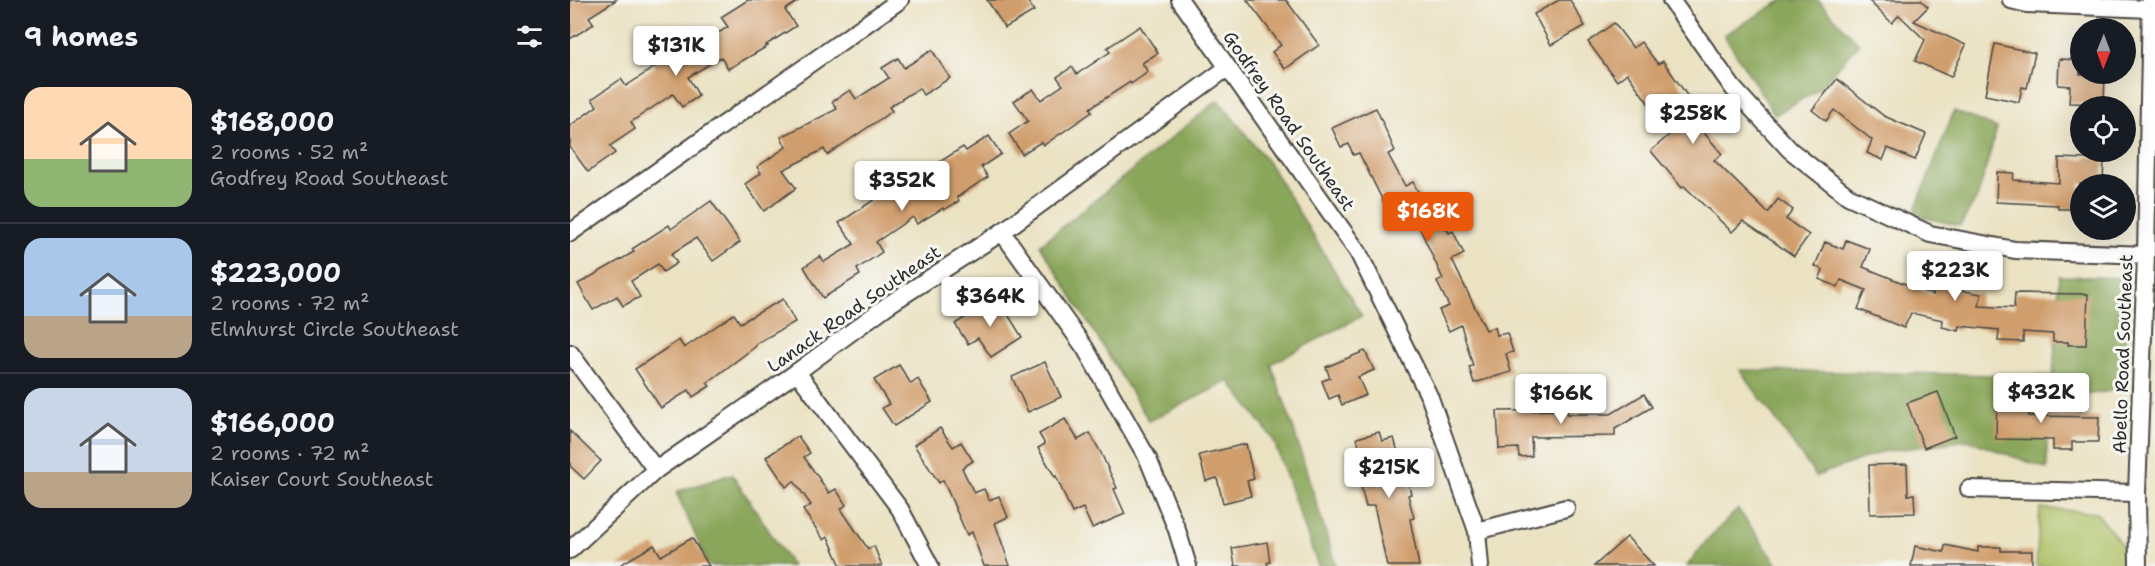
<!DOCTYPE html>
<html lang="en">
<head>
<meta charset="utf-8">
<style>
  :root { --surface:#171b24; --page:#242831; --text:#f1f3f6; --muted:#9ea1a6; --line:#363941; --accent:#ea580c }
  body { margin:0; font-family:"Shantell Sans",sans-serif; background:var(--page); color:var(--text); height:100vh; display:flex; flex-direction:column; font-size:22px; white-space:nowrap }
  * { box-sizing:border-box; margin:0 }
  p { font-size:20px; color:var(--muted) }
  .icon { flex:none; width:33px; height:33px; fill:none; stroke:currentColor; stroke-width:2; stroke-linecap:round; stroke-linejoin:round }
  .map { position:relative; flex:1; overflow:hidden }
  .drawer { display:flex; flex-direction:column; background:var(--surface); width:570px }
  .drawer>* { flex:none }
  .needle { width:39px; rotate:181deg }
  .controls { position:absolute; left:1500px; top:18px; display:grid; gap:12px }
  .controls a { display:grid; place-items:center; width:66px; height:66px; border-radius:50%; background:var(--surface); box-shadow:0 6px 24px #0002; font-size:30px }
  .price { position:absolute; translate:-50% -51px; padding:0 14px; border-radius:6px; background:#fff; color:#222; font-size:20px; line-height:39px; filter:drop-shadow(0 2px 3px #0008) }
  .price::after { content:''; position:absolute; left:50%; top:36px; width:18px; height:14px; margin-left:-9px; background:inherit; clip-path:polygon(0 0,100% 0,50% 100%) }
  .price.current { background:var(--accent); color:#fff }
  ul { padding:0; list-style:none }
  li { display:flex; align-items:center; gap:18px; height:150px; padding:0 24px }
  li+li { border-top:2px solid var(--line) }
  li span { display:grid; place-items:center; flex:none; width:168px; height:120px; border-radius:18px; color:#555 }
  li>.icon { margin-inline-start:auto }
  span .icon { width:72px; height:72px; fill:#fffc; stroke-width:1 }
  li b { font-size:26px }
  h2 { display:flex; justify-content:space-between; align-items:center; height:72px; padding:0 24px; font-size:26px }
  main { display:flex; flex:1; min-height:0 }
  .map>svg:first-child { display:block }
  .green { fill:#adc064; stroke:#6c7648; stroke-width:1.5 }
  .forest { fill:#8aa65a; stroke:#5a6842; stroke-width:1.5 }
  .building { fill:#d09d6c }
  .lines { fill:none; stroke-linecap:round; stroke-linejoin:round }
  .street-casing { stroke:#484642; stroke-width:20 }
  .street { stroke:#fff; stroke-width:16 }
  .labels { text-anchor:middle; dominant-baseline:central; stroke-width:6; stroke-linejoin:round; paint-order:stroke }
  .street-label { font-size:18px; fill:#2b2b2b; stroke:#f6f6f2 }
</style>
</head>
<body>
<main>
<section class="drawer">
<h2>9 homes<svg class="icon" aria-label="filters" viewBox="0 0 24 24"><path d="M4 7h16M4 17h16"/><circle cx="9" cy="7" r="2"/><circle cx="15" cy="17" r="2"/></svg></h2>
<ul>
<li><span style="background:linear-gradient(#ffd9b3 60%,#8fb573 0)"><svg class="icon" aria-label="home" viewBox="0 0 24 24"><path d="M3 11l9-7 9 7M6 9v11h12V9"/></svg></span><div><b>$168,000</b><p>2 rooms · 52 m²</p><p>Godfrey Road Southeast</p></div></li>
<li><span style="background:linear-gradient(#a9c7e8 65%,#b9a48a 0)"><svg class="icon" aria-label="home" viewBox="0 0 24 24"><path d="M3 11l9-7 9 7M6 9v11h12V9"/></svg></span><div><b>$223,000</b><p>2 rooms · 72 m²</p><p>Elmhurst Circle Southeast</p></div></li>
<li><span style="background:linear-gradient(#c9d6e8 70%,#b9a48a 0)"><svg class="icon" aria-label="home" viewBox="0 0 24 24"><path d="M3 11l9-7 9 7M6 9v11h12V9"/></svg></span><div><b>$166,000</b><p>2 rooms · 72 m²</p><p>Kaiser Court Southeast</p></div></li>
</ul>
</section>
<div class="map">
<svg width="1585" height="566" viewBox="0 0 1585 566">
  <rect width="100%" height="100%" fill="#f6f6f2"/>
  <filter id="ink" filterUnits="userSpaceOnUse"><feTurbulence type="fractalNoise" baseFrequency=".0167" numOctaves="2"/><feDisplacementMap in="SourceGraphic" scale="12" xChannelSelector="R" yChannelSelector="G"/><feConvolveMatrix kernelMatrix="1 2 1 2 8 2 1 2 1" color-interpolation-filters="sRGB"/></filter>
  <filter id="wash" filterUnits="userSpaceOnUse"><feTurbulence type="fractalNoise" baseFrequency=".008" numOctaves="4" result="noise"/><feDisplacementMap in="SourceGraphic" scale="24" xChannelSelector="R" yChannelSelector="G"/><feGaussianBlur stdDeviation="1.35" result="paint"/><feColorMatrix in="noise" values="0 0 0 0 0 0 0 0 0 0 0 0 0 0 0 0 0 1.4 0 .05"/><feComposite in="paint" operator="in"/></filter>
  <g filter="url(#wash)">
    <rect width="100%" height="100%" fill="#ebe2c2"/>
    <path class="green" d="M 1470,508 L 1527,513 L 1555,549 L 1552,566 L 1466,566 Z"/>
    <g class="forest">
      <path d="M 1213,0 L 1248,0 L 1289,44 L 1246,91 L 1205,115 L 1154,35 Z"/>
      <path d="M 648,100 L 699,163 L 792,316 L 701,364 L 721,421 L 766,566 L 748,566 L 703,439 L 659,381 L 579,421 L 470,245 Z"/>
      <path d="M 1384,111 L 1427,128 L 1408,196 L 1390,226 L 1343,215 Z"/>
      <path d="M 1489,276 L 1557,278 L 1555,357 L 1541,391 L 1477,400 L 1477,469 L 1398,440 L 1311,452 L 1246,476 L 1170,370 L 1483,376 Z"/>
      <path d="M 162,474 L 222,566 L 139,566 L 106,492 Z"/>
      <path d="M 1168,509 L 1209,566 L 1117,566 L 1137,540 Z"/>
    </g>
    <g id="blocks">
      <g class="building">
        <path d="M 0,0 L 46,0 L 19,17 L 24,24 L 0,39 Z"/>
        <path d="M 178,0 L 230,0 L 215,10 L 226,26 L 196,45 L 198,46 L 158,69 L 151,57 L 118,77 L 129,96 L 112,107 L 103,94 L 61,122 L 65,129 L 40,146 L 45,153 L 18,172 L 0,147 L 0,126 L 27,106 L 22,99 L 51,79 L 56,86 L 86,66 L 83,62 L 105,48 L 100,40 L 113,32 L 124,48 L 158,27 L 151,17 Z"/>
        <path d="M 417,0 L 457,0 L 464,11 L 435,28 Z"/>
        <path d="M 677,0 L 716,0 L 749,45 L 715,69 L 702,52 L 711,45 Z"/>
        <path d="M 989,0 L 1000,0 L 1015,26 L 981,45 L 964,14 Z"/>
        <path d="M 1298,0 L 1351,0 L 1358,7 L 1344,21 L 1396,45 L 1381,77 L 1345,61 L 1355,40 L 1329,15 L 1322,23 Z"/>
        <path d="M 1044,23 L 1063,48 L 1071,42 L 1088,64 L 1093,61 L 1121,101 L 1112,107 L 1152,154 L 1144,160 L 1198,213 L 1208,199 L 1223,210 L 1216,219 L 1239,235 L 1224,256 L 1173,221 L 1162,232 L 1114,186 L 1112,188 L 1081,151 L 1100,134 L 1057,73 L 1047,81 L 1018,42 Z"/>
        <path d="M 570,26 L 588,53 L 572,63 L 578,72 L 561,84 L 560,82 L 520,108 L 522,112 L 474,145 L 471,142 L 452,154 L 439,134 L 458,121 L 444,101 L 463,89 L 471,100 L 493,85 L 487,77 L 502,67 L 507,74 L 540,52 L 537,48 Z"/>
        <path d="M 1425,44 L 1465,53 L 1457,88 L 1452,87 L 1449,102 L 1415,95 Z"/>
        <path d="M 362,50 L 380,78 L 353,95 L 349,88 L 319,107 L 322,111 L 257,155 L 254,149 L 213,170 L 226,188 L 194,211 L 175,184 L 191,173 L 187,167 L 216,147 L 211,137 L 267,109 L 262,102 L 280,90 L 286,99 L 319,78 L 312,68 L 328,58 L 334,68 Z"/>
        <path d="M 1489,59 L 1510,60 L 1510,74 L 1535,74 L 1534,104 L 1499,103 L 1500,86 L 1488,85 Z"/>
        <path d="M 1267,79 L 1314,116 L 1356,134 L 1345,160 L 1318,148 L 1313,160 L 1297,153 L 1302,140 L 1264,110 L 1256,121 L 1242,110 Z"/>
        <path d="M 806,108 L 825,151 L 818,154 L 835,186 L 843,182 L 863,220 L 870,216 L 879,233 L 883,231 L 894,254 L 882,260 L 916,330 L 925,327 L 927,335 L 937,333 L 943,352 L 936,354 L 941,372 L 904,383 L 899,367 L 903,366 L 891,325 L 879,331 L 869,310 L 879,306 L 867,282 L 873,279 L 840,207 L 821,217 L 789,153 L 783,155 L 779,144 L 771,147 L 762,128 Z"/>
        <path d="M 419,136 L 431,154 L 411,167 L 418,177 L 387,197 L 389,201 L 374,210 L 373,208 L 347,224 L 343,217 L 306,242 L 312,252 L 287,269 L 290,275 L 253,298 L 234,267 L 250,256 L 254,262 L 284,244 L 269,223 L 325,186 L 323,184 L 351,166 L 354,172 L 393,147 L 396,151 Z"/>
        <path d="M 1516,157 L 1534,157 L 1533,184 L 1510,184 L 1510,198 L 1506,198 L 1506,209 L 1488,209 L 1488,205 L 1426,202 L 1427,172 L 1444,173 L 1443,180 L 1489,183 L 1489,158 L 1516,159 Z"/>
        <path d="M 141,201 L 170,242 L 143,261 L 126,238 L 101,254 L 107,263 L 93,272 L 88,264 L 61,281 L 70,297 L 53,306 L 47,296 L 23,310 L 8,284 L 64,252 L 62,249 L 99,225 L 101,229 Z"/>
        <path d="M 1276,240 L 1300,249 L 1293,267 L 1363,295 L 1367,277 L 1385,281 L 1383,289 L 1411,294 L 1409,306 L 1444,308 L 1445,293 L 1518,294 L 1516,345 L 1498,345 L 1498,342 L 1483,342 L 1483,334 L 1453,332 L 1453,342 L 1428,341 L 1429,330 L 1390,326 L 1389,331 L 1372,327 L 1373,320 L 1341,313 L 1334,328 L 1288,309 L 1296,290 L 1271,280 L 1268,287 L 1249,279 L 1253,270 L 1245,266 L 1255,242 L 1273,249 Z"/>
        <path d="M 427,297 L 452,337 L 421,357 L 408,338 L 398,344 L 385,324 Z"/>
        <path d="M 213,299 L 225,322 L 185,344 L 186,346 L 137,383 L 140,386 L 123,397 L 119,390 L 91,408 L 65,369 L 109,340 L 114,348 L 164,314 L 170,323 Z"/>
        <path d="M 795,351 L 804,370 L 788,377 L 796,395 L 772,405 L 768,395 L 759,399 L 752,381 L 760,378 L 756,367 Z"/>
        <path d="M 475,362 L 491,397 L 458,412 L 442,377 Z"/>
        <path d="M 329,365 L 341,384 L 348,379 L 362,402 L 324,426 L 312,408 L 319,404 L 304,380 Z"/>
        <path d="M 1427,391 L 1459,392 L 1459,416 L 1529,417 L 1528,442 L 1502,442 L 1502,450 L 1483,450 L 1483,440 L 1426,439 Z"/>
        <path d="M 1368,392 L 1385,436 L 1354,448 L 1337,403 Z"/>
        <path d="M 1074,394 L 1082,407 L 1045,429 L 1045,436 L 961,437 L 962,456 L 949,457 L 948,448 L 929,449 L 927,411 L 997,410 L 997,414 L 1041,414 Z"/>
        <path d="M 495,419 L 508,440 L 520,433 L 531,453 L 547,488 L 544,489 L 555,514 L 522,528 L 513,508 L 502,513 L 486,476 L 485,477 L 468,448 L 475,444 L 469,434 Z"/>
        <path d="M 370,428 L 383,447 L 391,442 L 403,461 L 392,468 L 404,493 L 414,489 L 419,500 L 429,496 L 438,517 L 425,523 L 440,566 L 414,566 L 402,532 L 397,535 L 373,480 L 369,483 L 344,445 Z"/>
        <path d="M 0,431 L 31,461 L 14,479 L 0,466 Z"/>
        <path d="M 809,432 L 812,441 L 824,438 L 834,475 L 836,475 L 841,494 L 838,495 L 844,518 L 840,519 L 849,566 L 817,566 L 804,505 L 796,507 L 791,487 L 799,485 L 787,438 Z"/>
        <path d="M 228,436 L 240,453 L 234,457 L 259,493 L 266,489 L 276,505 L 271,509 L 298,549 L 304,546 L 312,566 L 271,566 L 258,537 L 254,540 L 233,510 L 241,505 L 224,481 L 216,487 L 196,457 Z"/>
        <path d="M 676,444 L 684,479 L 677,481 L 681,496 L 653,503 L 647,478 L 636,481 L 629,455 Z"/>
        <path d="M 1337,464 L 1338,495 L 1344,494 L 1345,513 L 1300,514 L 1299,465 Z"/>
        <path d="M 1057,537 L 1084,566 L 1024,566 Z"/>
        <path d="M 122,538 L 139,566 L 48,566 L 84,545 L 91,556 Z"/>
        <path d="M 697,542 L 700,562 L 697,563 L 698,566 L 665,566 L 662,548 Z"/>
        <path d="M 1375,545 L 1408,552 L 1408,547 L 1431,547 L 1431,551 L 1462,551 L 1462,566 L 1341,566 L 1345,546 L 1374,552 Z"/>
      </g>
    </g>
  </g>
  <g filter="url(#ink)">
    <use href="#blocks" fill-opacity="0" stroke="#484642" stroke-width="1.5"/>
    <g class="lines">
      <g class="street-casing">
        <g id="street">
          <path d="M 610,0 L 788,252 L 860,398 L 907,531 L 910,566"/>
          <path d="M 1101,0 L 1163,88 L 1220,150 L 1278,196 L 1360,234 L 1445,250 L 1576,255"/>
          <path d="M 1441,0 L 1457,4 L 1581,9"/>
          <path d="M 432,232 L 515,348 L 578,459 L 607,530 L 618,566"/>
          <path d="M 0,233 L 330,0"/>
          <path d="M 0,353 L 86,470"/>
          <path d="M 227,372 L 330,509 L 360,566"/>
          <path d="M 1399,489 L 1567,493"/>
          <path d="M 907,531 L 996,508"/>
          <path d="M 0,550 L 86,470 L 227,372 L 318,305 L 432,232 L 657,68"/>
          <path d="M 1568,566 L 1567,493 L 1576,255 L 1581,0"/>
        </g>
      </g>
      <use href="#street" class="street"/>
    </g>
  </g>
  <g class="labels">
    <g class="street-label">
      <text transform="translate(719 121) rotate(55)">Godfrey Road Southeast</text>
      <text transform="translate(284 309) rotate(-35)">Lanack Road Southeast</text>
      <text transform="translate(1553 354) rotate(-88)">Abello Road Southeast</text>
    </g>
  </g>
</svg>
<div class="controls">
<a><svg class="needle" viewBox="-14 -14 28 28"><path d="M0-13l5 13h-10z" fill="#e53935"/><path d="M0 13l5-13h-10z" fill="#9ea1a6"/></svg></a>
<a><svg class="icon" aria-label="locate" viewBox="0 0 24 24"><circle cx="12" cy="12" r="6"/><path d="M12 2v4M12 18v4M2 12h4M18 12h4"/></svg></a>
<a><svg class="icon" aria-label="layers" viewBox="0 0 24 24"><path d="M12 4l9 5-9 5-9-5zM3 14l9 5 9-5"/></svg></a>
</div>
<b class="price" style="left:106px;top:77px">$131K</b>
<b class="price" style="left:1123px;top:145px">$258K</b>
<b class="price" style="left:332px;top:212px">$352K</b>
<b class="price current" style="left:858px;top:243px">$168K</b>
<b class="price" style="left:1385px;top:302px">$223K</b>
<b class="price" style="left:420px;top:328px">$364K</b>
<b class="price" style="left:1471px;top:424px">$432K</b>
<b class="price" style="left:991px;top:425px">$166K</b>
<b class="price" style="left:819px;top:499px">$215K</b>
</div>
</main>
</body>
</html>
